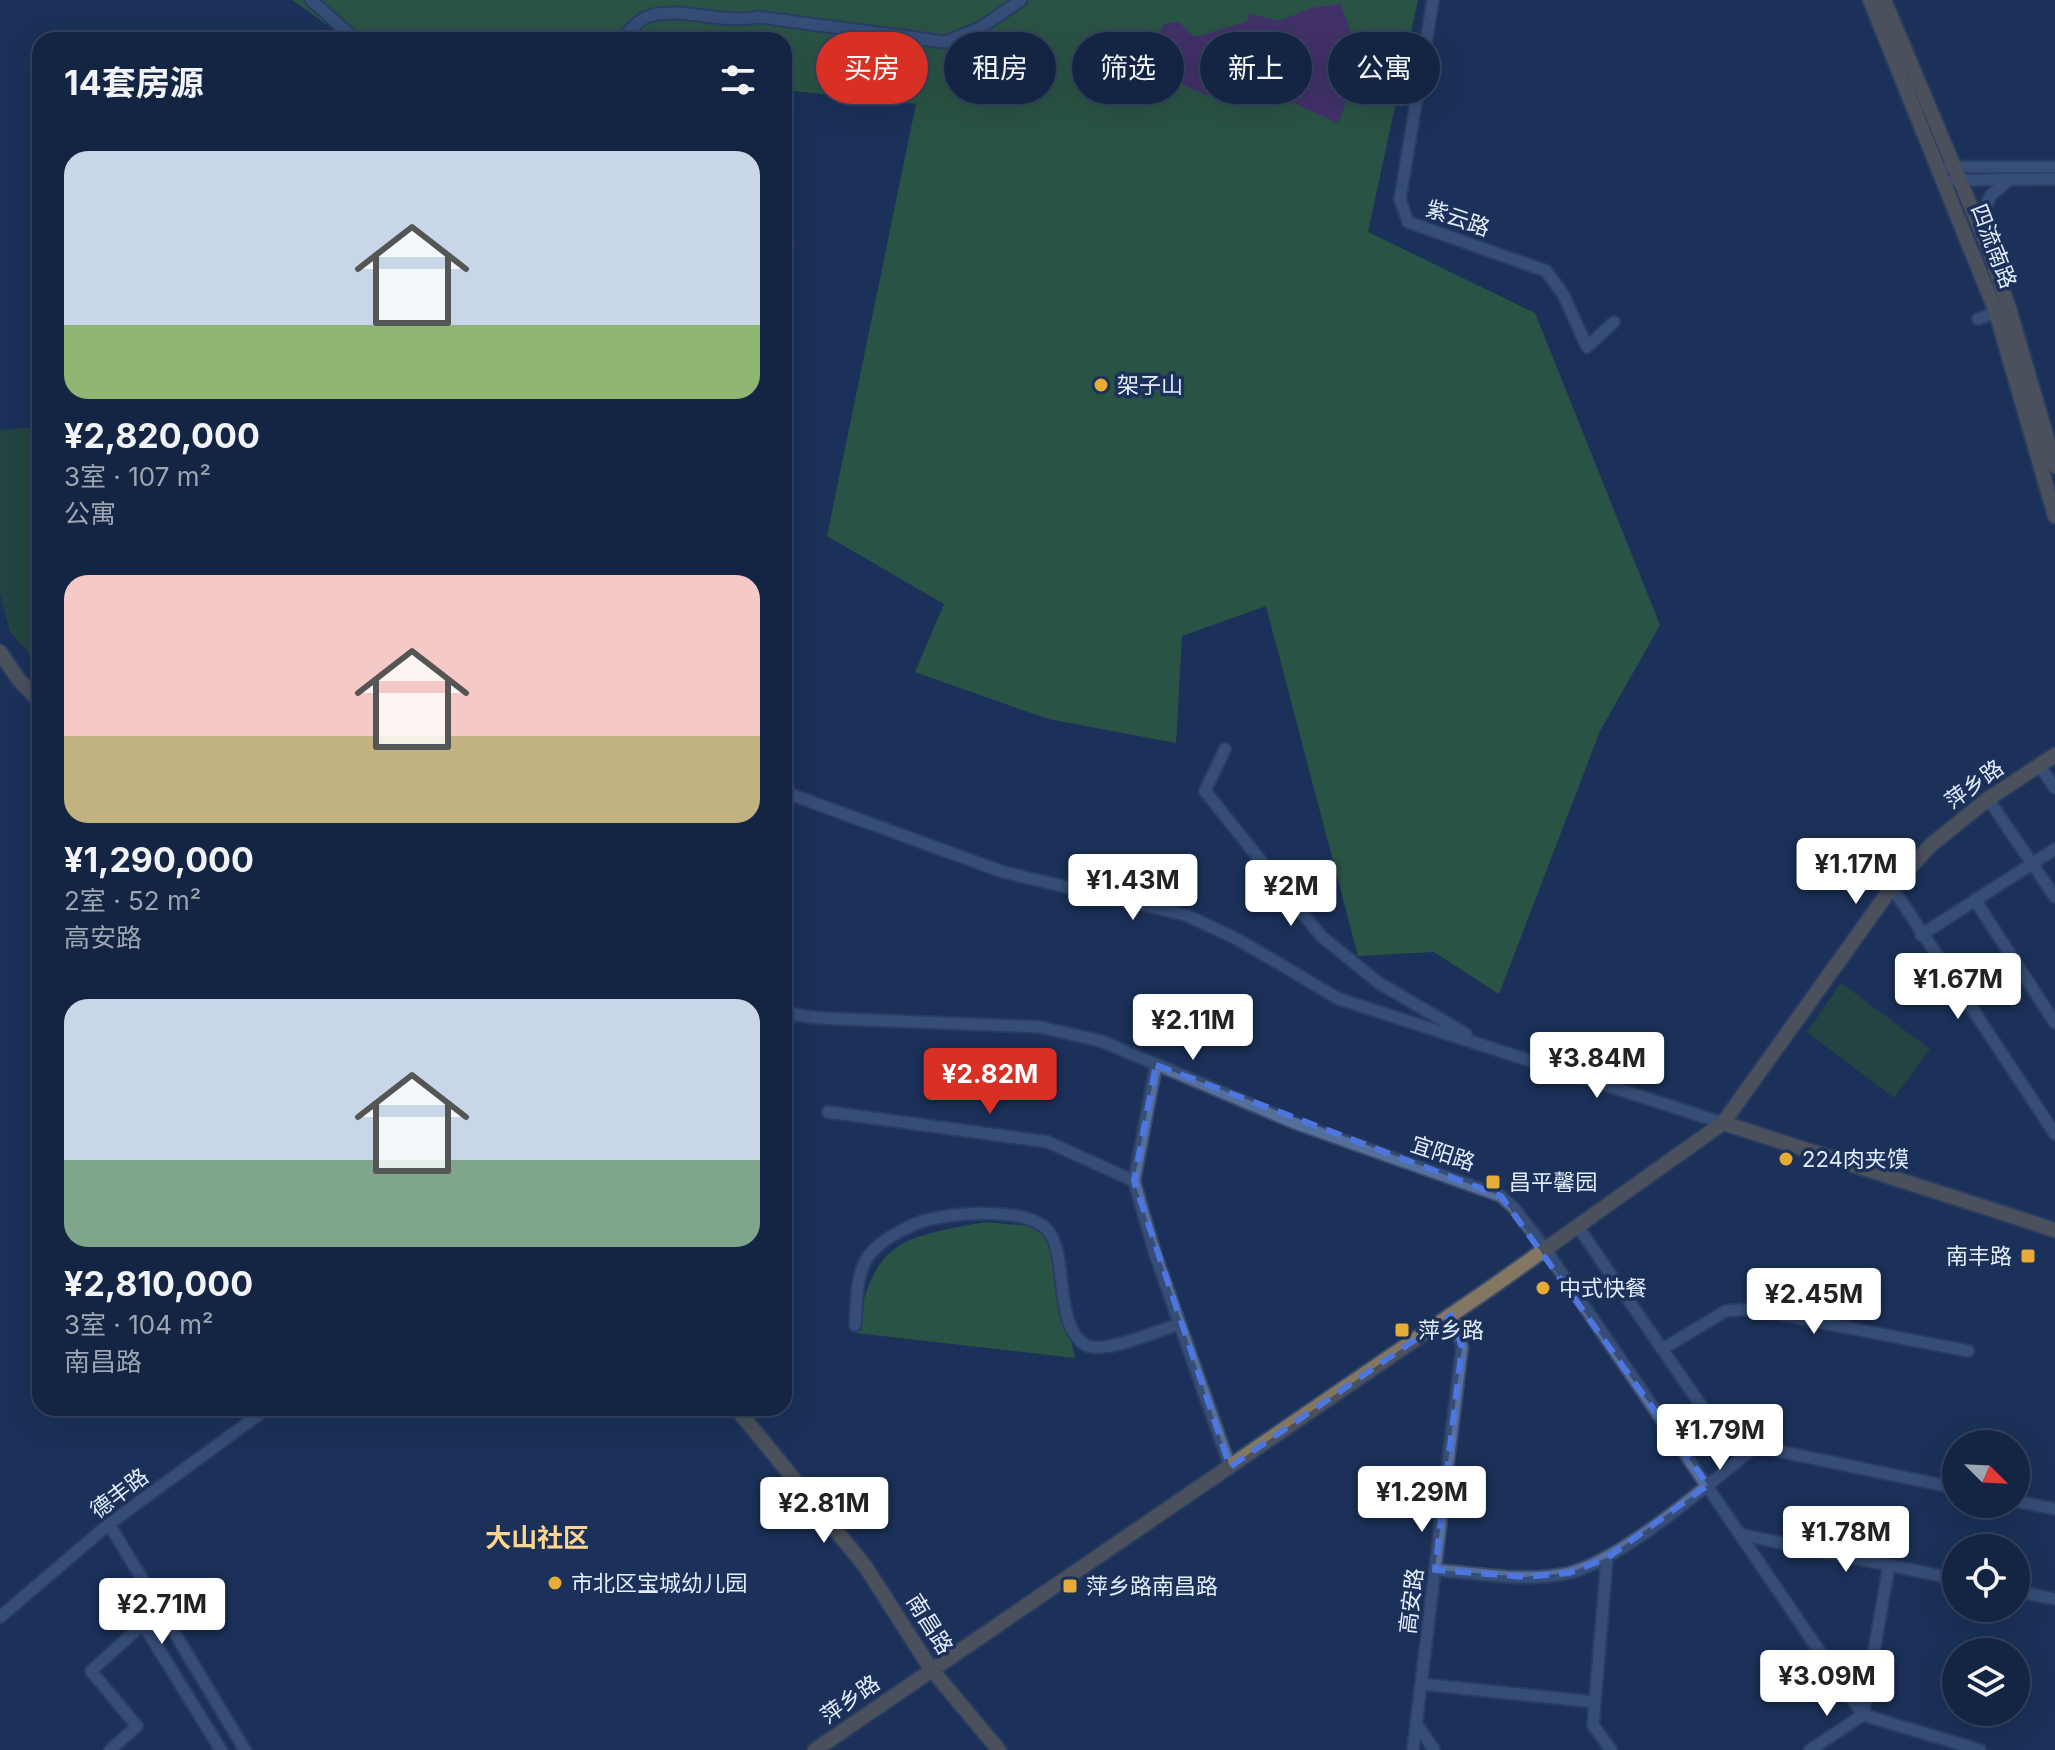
<!DOCTYPE html>
<html lang="zh">
<head>
<meta charset="utf-8">
<style>
  :root { --surface:#142543; --page:#1d2d4a; --text:#f1f3f6; --muted:#9da5b2; --line:#33425c; --accent:#d93025 }
  body { margin:0; font-family:Inter,"Noto Sans SC",sans-serif; background:var(--page); color:var(--text); height:100vh; display:flex; flex-direction:column; font-size:30px; white-space:nowrap }
  * { box-sizing:border-box; margin:0 }
  p { font-size:26px; color:var(--muted) }
  .icon { flex:none; width:44px; height:44px; fill:none; stroke:currentColor; stroke-width:2; stroke-linecap:round; stroke-linejoin:round }
  .map { position:relative; flex:1; overflow:hidden }
  .details { position:absolute; left:32px; top:32px; width:760px; height:1384px; display:flex; flex-direction:column; background:var(--surface); border-radius:24px; box-shadow:0 8px 32px #0002,0 0 0 2px var(--line) }
  .details>* { flex:none }
  .guide { position:absolute; left:816px; top:32px; width:760px; height:72px; display:flex; gap:16px }
  .needle { width:52px; rotate:114deg }
  .buttons { position:absolute; left:1942px; top:1430px; display:grid; gap:16px }
  .buttons a { display:grid; place-items:center; width:88px; height:88px; border-radius:50%; background:var(--surface); box-shadow:0 8px 32px #0002,0 0 0 2px var(--line); font-size:40px }
  .price { position:absolute; translate:-50% -68px; padding:0 18px; border-radius:8px; background:#fff; color:#222; font-size:26px; line-height:52px; filter:drop-shadow(0 2px 4px #0008) }
  .price::after { content:''; position:absolute; left:50%; top:48px; width:24px; height:18px; margin-left:-12px; background:inherit; clip-path:polygon(0 0,100% 0,50% 100%) }
  .price.active { background:var(--accent); color:#fff }
  ul { padding:0; list-style:none }
  li { display:grid; align-content:center; gap:16px; height:424px; padding:0 32px }
  li span { display:grid; place-items:center; height:248px; border-radius:24px; color:#555 }
  li>.icon { margin-inline-start:auto }
  span .icon { width:144px; height:144px; fill:#fffc; stroke-width:1 }
  li b { font-size:34px }
  h2 { display:flex; justify-content:space-between; align-items:center; height:96px; padding:0 32px; font-size:34px }
  .tag { padding:0 28px; border-radius:36px; background:var(--surface); box-shadow:0 8px 32px #0002,0 0 0 2px var(--line); font-size:28px; line-height:72px }
  .tag.active { background:var(--accent); color:#fff }
  .map>svg:first-child { display:block }
  .green { fill:#2e5c27 }
  .forest { fill:#3a7d2e }
  .water { fill:#6f317b }
  .lines { fill:none; stroke-linecap:round; stroke-linejoin:round }
  .minor-casing { stroke:#3a4b6b; stroke-width:15 }
  .major-casing { stroke:#3a4b6b; stroke-width:18 }
  .minor { stroke:#556f9c; stroke-width:11 }
  .major { stroke:#837761; stroke-width:14 }
  .marked { fill:none; stroke:#4e76e1; stroke-width:6; stroke-dasharray:16 10; stroke-linejoin:round }
  .poi-dot { fill:#e6ac36; stroke:#1b3159; stroke-width:3 }
  .labels { text-anchor:middle; dominant-baseline:central; stroke-width:7; stroke-linejoin:round; paint-order:stroke }
  .street-label { font-size:22px; fill:#e3ecfb; stroke:#1b3159 }
  .poi-label { font-size:22px; fill:#e3ecfb; stroke:#1b3159; text-anchor:start }
  .quarter-label { font-size:26px; font-weight:bold; fill:#ffd68f; stroke:#1b3159 }
</style>
</head>
<body>
<div class="map">
<svg width="2055" height="1750" viewBox="0 0 2055 1750">
  <rect width="100%" height="100%" fill="#1b3159"/>
  <g class="green">
    <path d="M 40,427 L 40,665 L 10,632 L 0,594 L 0,430 Z"/>
    <path d="M 1841,983 L 1930,1049 L 1894,1098 L 1807,1032 Z"/>
  </g>
  <g class="forest">
    <path d="M 292,0 L 1418,0 L 1368,232 L 1535,313 L 1660,625 L 1600,731 L 1499,994 L 1434,952 L 1358,956 L 1266,606 L 1182,636 L 1176,743 L 1048,719 L 915,672 L 944,604 L 827,536 L 916,104 L 784,90 L 784,40 L 349,40 Z"/>
    <path d="M 985,1222 L 1030,1226 L 1048,1238 L 1075,1358 L 856,1333 C 874,1240 899,1238 985,1222 Z"/>
  </g>
  <path class="water" d="M 1340,4 C 1362,56 1359,72 1338,123 L 1296,104 L 1206,95 L 1179,83 L 1173,69 L 1161,60 L 1158,42 L 1163,24 L 1179,22 L 1194,37 L 1246,22 L 1250,14 L 1279,21 L 1311,8 Z"/>
  <g class="lines">
    <g class="minor-casing">
      <g id="minor">
        <path d="M 311,0 L 356,40"/>
        <path d="M 1433,0 L 1400,199 L 1408,222 L 1546,271 L 1563,294 L 1587,347 L 1614,322"/>
        <path d="M 621,40 C 630,31 638,19 650,16 C 682,6 723,25 758,17 L 945,42 L 980,28 L 1021,0"/>
        <path d="M 1948,167 L 2055,167"/>
        <path d="M 1953,180 L 2055,179"/>
        <path d="M 1978,222 L 1991,195 L 2009,180"/>
        <path d="M 784,270 L 787,244"/>
        <path d="M 1978,319 L 2001,310"/>
        <path d="M 1225,749 L 1205,791 L 1321,936 L 1379,983 L 1466,1034"/>
        <path d="M 2039,765 L 2055,788"/>
        <path d="M 784,792 L 1003,872 L 1186,915 L 1237,939 L 1339,999 L 1723,1123"/>
        <path d="M 1988,799 L 2055,897"/>
        <path d="M 1892,887 L 2055,1134"/>
        <path d="M 1975,900 L 2055,1023"/>
        <path d="M 1921,935 L 2055,849"/>
        <path d="M 784,1013 L 819,1018 L 1040,1027 L 1101,1041 L 1295,1123 L 1501,1196 L 1515,1209 L 1546,1250 L 1863,1715 L 1980,1750"/>
        <path d="M 1156,1065 L 1134,1181 L 1155,1254 L 1230,1467"/>
        <path d="M 828,1112 L 1048,1142 L 1134,1181"/>
        <path d="M 1578,1227 L 1725,1440 L 1956,1488"/>
        <path d="M 855,1325 C 857,1304 855,1272 870,1254 C 881,1241 899,1231 915,1224 C 943,1212 1030,1205 1049,1232 C 1068,1257 1054,1328 1086,1345 C 1103,1355 1160,1330 1179,1324"/>
        <path d="M 1662,1349 L 1726,1311 L 1752,1309 L 1968,1351"/>
        <path d="M 2016,1501 L 2055,1509"/>
        <path d="M 109,1524 L 245,1750"/>
        <path d="M 1743,1535 L 1956,1579"/>
        <path d="M 1607,1558 L 1593,1725 L 1611,1750"/>
        <path d="M 1435,1570 C 1478,1573 1526,1583 1569,1573 C 1622,1560 1711,1482 1755,1447"/>
        <path d="M 2016,1591 L 2055,1599"/>
        <path d="M 0,1617 L 109,1524 L 268,1408"/>
        <path d="M 1421,1684 L 1595,1702"/>
        <path d="M 1416,1723 L 1434,1750"/>
        <path d="M 110,1750 L 137,1726 L 91,1671 L 143,1624 L 221,1750"/>
        <path d="M 1413,1750 L 1462,1347 L 1451,1315"/>
        <path d="M 1810,1750 L 1863,1715 L 1889,1565"/>
      </g>
    </g>
    <g class="major-casing">
      <g id="major">
        <path d="M 1870,0 L 1996,312 L 2055,516"/>
        <path d="M 1884,0 L 1987,245 L 2009,308 L 2055,466"/>
        <path d="M 0,652 L 19,680 L 40,702"/>
        <path d="M 1723,1123 L 2055,1230"/>
        <path d="M 736,1408 L 865,1566 L 931,1669 L 999,1750"/>
        <path d="M 815,1750 L 1492,1287 L 1723,1123 L 1892,887 L 1931,845 L 1988,799 L 2055,755"/>
      </g>
    </g>
    <use href="#minor" class="minor"/>
    <use href="#major" class="major"/>
  </g>
  <path d="M0 0H2055V1750H0ZM 1156,1065 L 1501,1196 L 1708,1485 L 1607,1558 L 1569,1573 L 1525,1577 L 1435,1570 L 1462,1347 L 1451,1315 L 1230,1467 L 1134,1181 Z" fill="#1b3159" fill-opacity=".55" fill-rule="evenodd"/>
  <path class="marked" d="M 1156,1065 L 1501,1196 L 1708,1485 L 1607,1558 L 1569,1573 L 1525,1577 L 1435,1570 L 1462,1347 L 1451,1315 L 1230,1467 L 1134,1181 Z"/>
  <g class="poi-dot">
    <circle cx="1101" cy="385" r="8"/>
    <circle cx="1786" cy="1159" r="8"/>
    <rect x="1485" y="1174" width="16" height="16" rx="4"/>
    <rect x="2020" y="1248" width="16" height="16" rx="4"/>
    <circle cx="1543" cy="1288" r="8"/>
    <rect x="1394" y="1322" width="16" height="16" rx="4"/>
    <circle cx="555" cy="1583" r="8"/>
    <rect x="1062" y="1578" width="16" height="16" rx="4"/>
  </g>
  <g class="labels">
    <g class="street-label">
      <text transform="translate(1458 218) rotate(19)">紫云路</text>
      <text transform="translate(1994 246) rotate(69)">四流南路</text>
      <text transform="translate(1974 784) rotate(-36)">萍乡路</text>
      <text transform="translate(1443 1153) rotate(18)">宜阳路</text>
      <text transform="translate(119 1493) rotate(-37)">德丰路</text>
      <text transform="translate(1411 1601) rotate(-83)">高安路</text>
      <text transform="translate(930 1624) rotate(58)">南昌路</text>
      <text transform="translate(850 1699) rotate(-35)">萍乡路</text>
    </g>
    <g class="poi-label">
      <text x="1117" y="385">架子山</text>
      <text x="1802" y="1159">224肉夹馍</text>
      <text x="1509" y="1182">昌平馨园</text>
      <text x="2012" y="1256" text-anchor="end">南丰路</text>
      <text x="1559" y="1288">中式快餐</text>
      <text x="1418" y="1330">萍乡路</text>
      <text x="571" y="1583">市北区宝城幼儿园</text>
      <text x="1086" y="1586">萍乡路南昌路</text>
    </g>
    <g class="quarter-label">
      <text x="537" y="1537">大山社区</text>
    </g>
  </g>
</svg>
<div class="buttons">
<a><svg class="needle" viewBox="-14 -14 28 28"><path d="M0-13l5 13h-10z" fill="#e53935"/><path d="M0 13l5-13h-10z" fill="#9da5b2"/></svg></a>
<a><svg class="icon" aria-label="locate" viewBox="0 0 24 24"><circle cx="12" cy="12" r="6"/><path d="M12 2v4M12 18v4M2 12h4M18 12h4"/></svg></a>
<a><svg class="icon" aria-label="layers" viewBox="0 0 24 24"><path d="M12 4l9 5-9 5-9-5zM3 14l9 5 9-5"/></svg></a>
</div>
<b class="price" style="left:1856px;top:906px">¥1.17M</b>
<b class="price" style="left:1133px;top:922px">¥1.43M</b>
<b class="price" style="left:1291px;top:928px">¥2M</b>
<b class="price" style="left:1958px;top:1021px">¥1.67M</b>
<b class="price" style="left:1193px;top:1062px">¥2.11M</b>
<b class="price" style="left:1597px;top:1100px">¥3.84M</b>
<b class="price active" style="left:990px;top:1116px">¥2.82M</b>
<b class="price" style="left:1814px;top:1336px">¥2.45M</b>
<b class="price" style="left:1720px;top:1472px">¥1.79M</b>
<b class="price" style="left:1422px;top:1534px">¥1.29M</b>
<b class="price" style="left:824px;top:1545px">¥2.81M</b>
<b class="price" style="left:1846px;top:1574px">¥1.78M</b>
<b class="price" style="left:162px;top:1646px">¥2.71M</b>
<b class="price" style="left:1827px;top:1718px">¥3.09M</b>
<div class="guide">
<a class="tag active">买房</a>
<a class="tag">租房</a>
<a class="tag">筛选</a>
<a class="tag">新上</a>
<a class="tag">公寓</a>
</div>
<section class="details">
<h2>14套房源<svg class="icon" aria-label="filters" viewBox="0 0 24 24"><path d="M4 7h16M4 17h16"/><circle cx="9" cy="7" r="2"/><circle cx="15" cy="17" r="2"/></svg></h2>
<ul>
<li><span style="background:linear-gradient(#c9d6e8 70%,#8fb573 0)"><svg class="icon" aria-label="home" viewBox="0 0 24 24"><path d="M3 11l9-7 9 7M6 9v11h12V9"/></svg></span><div><b>¥2,820,000</b><p>3室 · 107 m²</p><p>公寓</p></div></li>
<li><span style="background:linear-gradient(#f6c9c9 65%,#c2b280 0)"><svg class="icon" aria-label="home" viewBox="0 0 24 24"><path d="M3 11l9-7 9 7M6 9v11h12V9"/></svg></span><div><b>¥1,290,000</b><p>2室 · 52 m²</p><p>高安路</p></div></li>
<li><span style="background:linear-gradient(#c9d6e8 65%,#7fa58c 0)"><svg class="icon" aria-label="home" viewBox="0 0 24 24"><path d="M3 11l9-7 9 7M6 9v11h12V9"/></svg></span><div><b>¥2,810,000</b><p>3室 · 104 m²</p><p>南昌路</p></div></li>
</ul>
</section>
</div>
</body>
</html>
